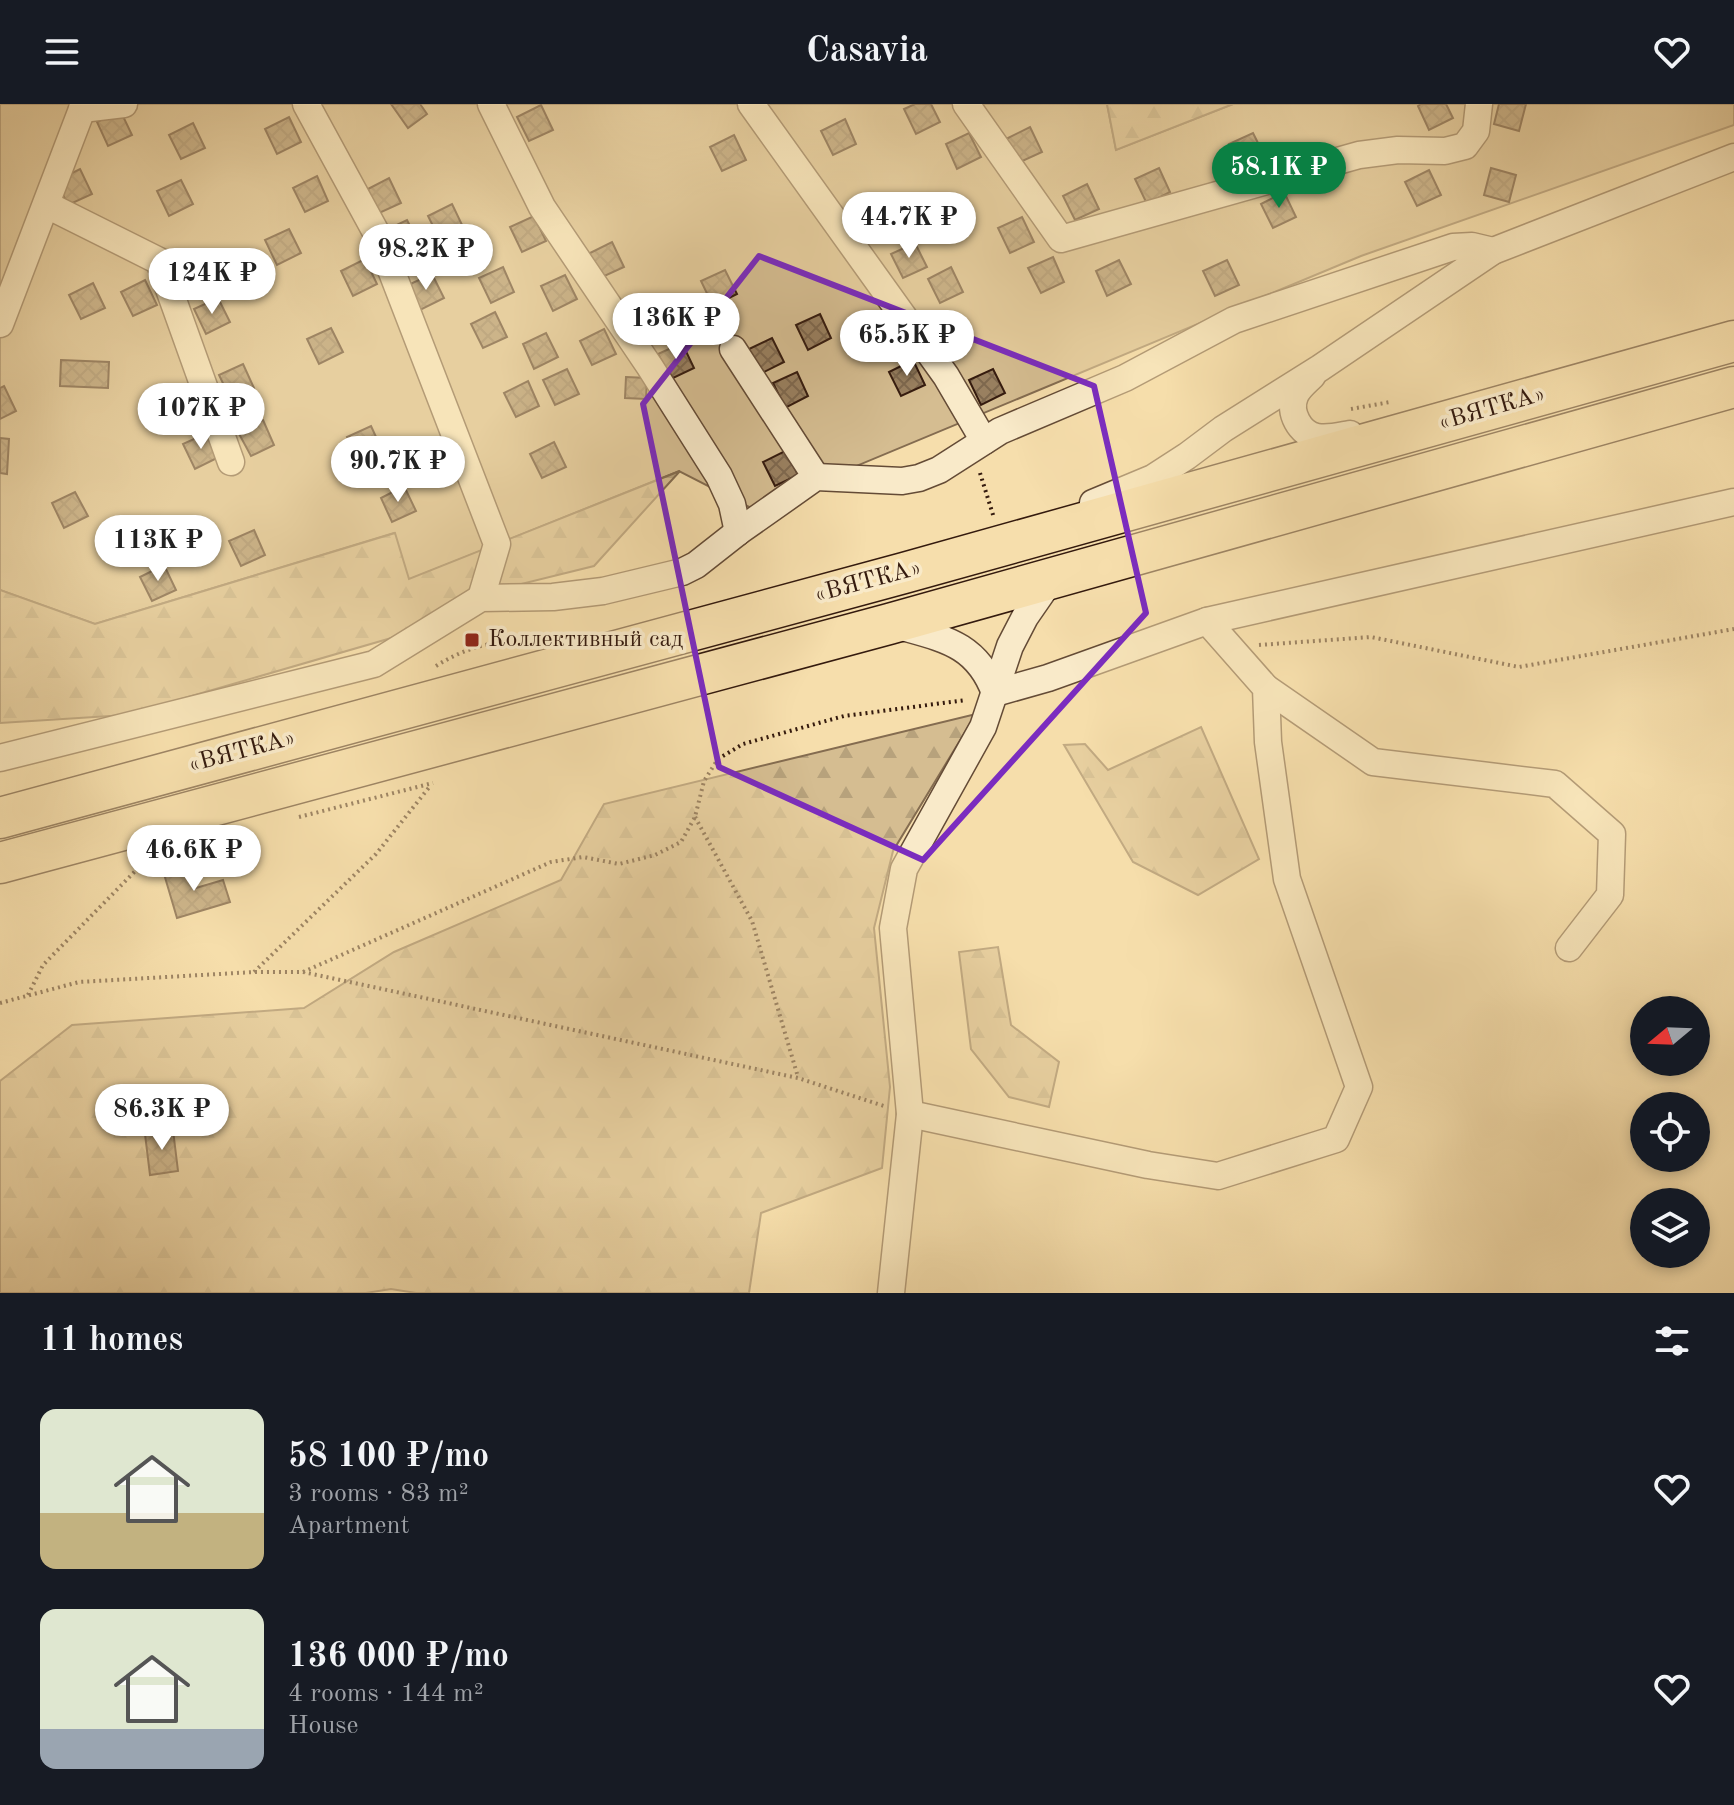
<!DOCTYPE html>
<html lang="en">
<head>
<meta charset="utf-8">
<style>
  :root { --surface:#171b24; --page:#242831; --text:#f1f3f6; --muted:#9ea1a6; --accent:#0b8043 }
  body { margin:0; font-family:"Old Standard TT",serif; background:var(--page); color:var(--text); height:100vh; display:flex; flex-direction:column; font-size:30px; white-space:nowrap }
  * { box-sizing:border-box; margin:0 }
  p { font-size:26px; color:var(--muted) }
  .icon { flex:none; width:44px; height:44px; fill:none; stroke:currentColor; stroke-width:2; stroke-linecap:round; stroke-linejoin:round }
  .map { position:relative; height:1189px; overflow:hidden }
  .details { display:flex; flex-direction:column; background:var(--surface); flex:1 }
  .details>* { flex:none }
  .needle { width:52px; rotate:251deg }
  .tools { position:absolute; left:1630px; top:892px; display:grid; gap:16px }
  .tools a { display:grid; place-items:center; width:80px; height:80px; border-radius:50%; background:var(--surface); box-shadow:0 4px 12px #0003; font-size:40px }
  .price { position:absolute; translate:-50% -68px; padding:0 18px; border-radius:28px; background:#fff; color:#222; font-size:26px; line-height:52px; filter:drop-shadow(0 2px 4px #0008) }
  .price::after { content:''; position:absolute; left:50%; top:48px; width:24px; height:18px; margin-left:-12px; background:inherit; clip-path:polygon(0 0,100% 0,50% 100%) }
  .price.on { background:var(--accent); color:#fff }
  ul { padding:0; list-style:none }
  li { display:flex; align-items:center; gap:24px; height:200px; padding:0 40px }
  li span { display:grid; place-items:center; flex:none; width:224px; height:160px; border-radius:16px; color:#555 }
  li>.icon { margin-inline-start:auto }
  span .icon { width:96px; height:96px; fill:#fffc; stroke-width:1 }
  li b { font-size:34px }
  h2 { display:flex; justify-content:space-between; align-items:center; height:96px; padding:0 40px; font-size:34px }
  header { display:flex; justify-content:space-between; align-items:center; height:104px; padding:0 40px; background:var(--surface); font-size:36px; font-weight:700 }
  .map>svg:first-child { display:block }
  .green { fill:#d5bd91; stroke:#846c50; stroke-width:2 }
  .forest { fill:url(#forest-firs); stroke:#846c50; stroke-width:2 }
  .building { fill:url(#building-cross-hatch); stroke:#341a0e; stroke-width:2 }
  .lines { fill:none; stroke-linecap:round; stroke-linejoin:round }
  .minor-casing { stroke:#644b36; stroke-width:29 }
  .highway-casing { stroke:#341a0e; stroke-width:43 }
  .path { stroke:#341a0e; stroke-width:4; stroke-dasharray:2 4; stroke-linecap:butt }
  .minor { stroke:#f9eac9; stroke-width:26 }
  .highway { stroke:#f6deac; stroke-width:40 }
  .marked { fill:none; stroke:#7b2cbf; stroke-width:6; stroke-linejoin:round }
  .poi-dot { fill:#8f2418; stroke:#f9eac9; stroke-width:3 }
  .labels { text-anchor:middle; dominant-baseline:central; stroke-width:7; stroke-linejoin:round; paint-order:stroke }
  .street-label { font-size:24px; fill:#341a0e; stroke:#f9eac9 }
  .poi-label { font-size:24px; fill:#341a0e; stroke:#f9eac9; text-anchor:start }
</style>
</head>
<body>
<header><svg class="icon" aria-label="menu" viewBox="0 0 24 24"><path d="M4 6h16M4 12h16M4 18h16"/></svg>Casavia<svg class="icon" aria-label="heart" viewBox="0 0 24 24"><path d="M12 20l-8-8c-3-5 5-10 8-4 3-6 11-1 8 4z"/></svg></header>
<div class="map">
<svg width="1734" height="1189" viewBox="0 0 1734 1189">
  <defs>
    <pattern id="forest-firs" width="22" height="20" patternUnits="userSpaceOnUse" patternTransform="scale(2)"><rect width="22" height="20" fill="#d5bd91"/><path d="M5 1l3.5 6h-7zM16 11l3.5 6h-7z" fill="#b7a27c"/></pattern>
    <pattern id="building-cross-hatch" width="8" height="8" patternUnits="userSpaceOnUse" patternTransform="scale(2)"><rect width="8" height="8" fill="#998060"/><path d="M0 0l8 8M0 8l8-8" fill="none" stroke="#7e684e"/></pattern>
  </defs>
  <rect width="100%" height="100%" fill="#f6deac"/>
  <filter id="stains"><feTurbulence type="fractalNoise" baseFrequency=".0025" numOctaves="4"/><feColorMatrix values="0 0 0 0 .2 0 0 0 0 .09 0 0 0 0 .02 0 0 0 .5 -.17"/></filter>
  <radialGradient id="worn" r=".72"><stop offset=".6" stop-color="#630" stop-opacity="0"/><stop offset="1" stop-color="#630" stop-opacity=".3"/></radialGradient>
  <path class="green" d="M 0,0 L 1107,0 L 1116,46 L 1233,0 L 1734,0 L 1734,21 L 1361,152 L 753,405 L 679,367 L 408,476 L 394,429 L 95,520 L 0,486 Z"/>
  <g class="forest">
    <path d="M 1107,0 L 1233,0 L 1116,46 Z"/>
    <path d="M 680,367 L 594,462 L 460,495 L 436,521 L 126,611 L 0,619 L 0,486 L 95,520 L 395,429 L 409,475 Z"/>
    <path d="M 976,610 L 893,747 L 874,824 L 890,983 L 882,1064 L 761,1109 L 749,1189 L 416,1189 L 391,1185 L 366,1189 L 0,1189 L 0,977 L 72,921 L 304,904 L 394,848 L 561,776 L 604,700 Z"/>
    <path d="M 1201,623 L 1259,755 L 1198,791 L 1133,758 L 1064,641 L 1085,640 L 1108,666 Z"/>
    <path d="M 998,843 L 1011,921 L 1059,958 L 1049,1003 L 1009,993 L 971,945 L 959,848 Z"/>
  </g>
  <g class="building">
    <path d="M 391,0 L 420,0 L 427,10 L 408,24 Z"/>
    <path d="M 915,0 L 931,0 L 940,18 L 916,30 L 904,5 Z"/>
    <path d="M 1421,0 L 1446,0 L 1453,14 L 1429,26 L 1418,2 Z"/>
    <path d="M 1499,0 L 1526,0 L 1519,27 L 1494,20 Z"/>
    <path d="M 541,1 L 553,26 L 529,37 L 517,13 Z"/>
    <path d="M 120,6 L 132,31 L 108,42 L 97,18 Z"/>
    <path d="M 289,13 L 301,38 L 277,50 L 265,25 Z"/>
    <path d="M 845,15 L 856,40 L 833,51 L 821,27 Z"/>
    <path d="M 193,19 L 205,44 L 181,55 L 169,31 Z"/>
    <path d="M 1030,23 L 1042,48 L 1018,59 L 1006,35 Z"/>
    <path d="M 969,29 L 981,53 L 957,65 L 946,40 Z"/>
    <path d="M 1253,29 L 1265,53 L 1241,65 L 1229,40 Z"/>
    <path d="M 734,31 L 746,56 L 722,67 L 710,43 Z"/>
    <path d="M 1159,64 L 1170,88 L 1147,100 L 1135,75 Z"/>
    <path d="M 1491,64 L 1516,71 L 1509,98 L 1484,91 Z"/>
    <path d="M 80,65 L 92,90 L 68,101 L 56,77 Z"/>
    <path d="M 1429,66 L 1441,91 L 1417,102 L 1405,78 Z"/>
    <path d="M 317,72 L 328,97 L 305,108 L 293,84 Z"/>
    <path d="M 389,74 L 401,99 L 377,110 L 366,86 Z"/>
    <path d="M 181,76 L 193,100 L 169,112 L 157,87 Z"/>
    <path d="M 1087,80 L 1099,105 L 1075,116 L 1063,92 Z"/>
    <path d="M 1284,88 L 1296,113 L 1273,124 L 1261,100 Z"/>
    <path d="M 452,100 L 464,125 L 440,136 L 428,112 Z"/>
    <path d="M 534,112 L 546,137 L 522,148 L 510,123 Z"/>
    <path d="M 1022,113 L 1034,138 L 1010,149 L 998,124 Z"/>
    <path d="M 407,116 L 419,140 L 395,152 L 384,127 Z"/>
    <path d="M 289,125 L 301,149 L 277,161 L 265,136 Z"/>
    <path d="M 612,138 L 624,163 L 600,174 L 588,150 Z"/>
    <path d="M 915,139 L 927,163 L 903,174 L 891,150 Z"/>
    <path d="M 1053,153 L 1064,178 L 1041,189 L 1028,164 Z"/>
    <path d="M 365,155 L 377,180 L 353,192 L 341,167 Z"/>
    <path d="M 1119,156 L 1131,180 L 1107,192 L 1096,167 Z"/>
    <path d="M 1227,156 L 1239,181 L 1215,192 L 1203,167 Z"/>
    <path d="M 503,163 L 514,188 L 491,199 L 479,174 Z"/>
    <path d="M 951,163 L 963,188 L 940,199 L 928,175 Z"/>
    <path d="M 725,166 L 737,190 L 713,202 L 701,177 Z"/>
    <path d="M 432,170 L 444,194 L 420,206 L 408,181 Z"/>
    <path d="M 565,171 L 577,195 L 553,207 L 541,182 Z"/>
    <path d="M 145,176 L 157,201 L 133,212 L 121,188 Z"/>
    <path d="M 93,179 L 105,204 L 81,215 L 69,191 Z"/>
    <path d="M 218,194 L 230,218 L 206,230 L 194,205 Z"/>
    <path d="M 495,208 L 507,233 L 483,244 L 471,220 Z"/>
    <path d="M 820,210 L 831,234 L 808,246 L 796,221 Z"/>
    <path d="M 331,224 L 343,248 L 319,260 L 307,235 Z"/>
    <path d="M 604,225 L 616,250 L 592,261 L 580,237 Z"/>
    <path d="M 546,229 L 558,253 L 534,265 L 523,240 Z"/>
    <path d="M 772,234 L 784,258 L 760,270 L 749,245 Z"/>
    <path d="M 682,239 L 694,264 L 671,275 L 658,250 Z"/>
    <path d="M 61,256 L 109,258 L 108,284 L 60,282 Z"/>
    <path d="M 913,256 L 925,281 L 901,292 L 889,268 Z"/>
    <path d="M 243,260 L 254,284 L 231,296 L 219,271 Z"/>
    <path d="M 567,265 L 579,290 L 555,301 L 543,276 Z"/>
    <path d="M 993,265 L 1005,289 L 981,301 L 969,276 Z"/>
    <path d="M 797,268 L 808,292 L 785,304 L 773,279 Z"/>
    <path d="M 626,273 L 647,274 L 646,295 L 625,294 Z"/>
    <path d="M 528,277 L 539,302 L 516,313 L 504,289 Z"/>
    <path d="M 4,282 L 16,307 L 0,315 L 0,284 Z"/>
    <path d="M 263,316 L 274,341 L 251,352 L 238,328 Z"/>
    <path d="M 371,322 L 382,346 L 359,358 L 347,333 Z"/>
    <path d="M 207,329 L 219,353 L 195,365 L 183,340 Z"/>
    <path d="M 0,334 L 9,335 L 7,370 L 0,369 Z"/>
    <path d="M 554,338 L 566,363 L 542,374 L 530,350 Z"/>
    <path d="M 787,346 L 798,371 L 775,382 L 763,358 Z"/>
    <path d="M 404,382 L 416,407 L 392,418 L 381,394 Z"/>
    <path d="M 75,388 L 88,412 L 64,424 L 52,399 Z"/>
    <path d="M 254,426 L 265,451 L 241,462 L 229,437 Z"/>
    <path d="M 164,461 L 176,486 L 152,497 L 140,473 Z"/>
    <path d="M 189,762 L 196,784 L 223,776 L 230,798 L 177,814 L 164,770 Z"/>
    <path d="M 173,1026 L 178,1067 L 150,1071 L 145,1030 Z"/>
  </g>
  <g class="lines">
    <g class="minor-casing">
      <g id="minor">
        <path d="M 306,0 L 378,132 L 497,440 L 481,494"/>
        <path d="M 491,0 L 542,103 L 650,263 L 719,372 L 732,400 L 738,428"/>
        <path d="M 751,0 L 946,272 L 984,337"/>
        <path d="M 966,0 L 1061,135 L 1359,51 L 1398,46 L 1445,47 L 1465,42 L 1476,27 L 1479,0"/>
        <path d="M 82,5 L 124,0"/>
        <path d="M 47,101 L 159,157 L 231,358"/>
        <path d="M 0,220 L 84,0"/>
        <path d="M 733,245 L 816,373"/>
        <path d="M 1312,272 C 1306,278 1298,284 1295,292 C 1288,308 1300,330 1317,333 C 1328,335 1339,332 1350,330"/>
        <path d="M 1093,399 L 1153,374 L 1187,352 L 1223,325 L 1320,264 L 1493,147 L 1734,53"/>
        <path d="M 892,520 C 939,534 976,537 995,589"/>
        <path d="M 1266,584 L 1373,658 L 1555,680 L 1612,730 L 1610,791 L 1569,844"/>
        <path d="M 995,589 L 1048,574 L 1207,517 L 1734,398"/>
        <path d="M 0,654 L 374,560 L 481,494 L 553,493 L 603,487 L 682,468 L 696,461 L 738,428 L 816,373 L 902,377 L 919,374 L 939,366 L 1000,327 L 1125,274 L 1234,216 L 1453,143 L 1472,142 L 1493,147"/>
        <path d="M 910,1010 L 1148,1061 L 1218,1072 L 1336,1035 L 1359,983 L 1287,775 L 1268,638 L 1266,584 L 1207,517"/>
        <path d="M 891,1189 L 910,1010 L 893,824 L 904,765 L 983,623 L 1010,542 L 1025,513 L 1052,474"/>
      </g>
    </g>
    <g class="highway-casing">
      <g id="highway">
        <path d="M 0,714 L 904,469 L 1734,237"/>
        <path d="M 0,759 L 889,520 L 1734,283"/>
      </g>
    </g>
    <g class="path">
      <path d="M 1351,305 L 1390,298"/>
      <path d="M 980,369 L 994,414"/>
      <path d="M 1259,541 L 1371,533 L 1519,563 L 1734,525"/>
      <path d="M 436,562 C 466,543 495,536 530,537"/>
      <path d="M 299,713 L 433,679"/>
      <path d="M 695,713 L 752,817 L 798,973"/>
      <path d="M 254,868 L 376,750 L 431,681"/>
      <path d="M 303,868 L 551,758 L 583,753 L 619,760 L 655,751 L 681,738 L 695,713 L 704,677 L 718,655 L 743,640 L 844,612 L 966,596"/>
      <path d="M 28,891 L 43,861 L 149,753"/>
      <path d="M 0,899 L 79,878 L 254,868 L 303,868 L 798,974 L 887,1003"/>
    </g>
    <use href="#minor" class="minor"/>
    <use href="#highway" class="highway"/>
  </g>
  <path d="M0 0H1734V1189H0ZM 759,152 L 1094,282 L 1146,509 L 923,756 L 719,663 L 643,300 Z" fill="#f6deac" fill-opacity=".55" fill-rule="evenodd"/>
  <path class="marked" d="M 759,152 L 1094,282 L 1146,509 L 923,756 L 719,663 L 643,300 Z"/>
  <rect class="poi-dot" x="464" y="528" width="16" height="16" rx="4"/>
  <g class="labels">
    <g class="street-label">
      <text transform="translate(1492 305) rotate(-16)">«ВЯТКА»</text>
      <text transform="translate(868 478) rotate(-15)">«ВЯТКА»</text>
      <text transform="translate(242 648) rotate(-15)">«ВЯТКА»</text>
    </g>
    <g class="poi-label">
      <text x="488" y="536">Коллективный сад</text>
    </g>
  </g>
  <rect width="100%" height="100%" filter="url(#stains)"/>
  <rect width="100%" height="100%" fill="url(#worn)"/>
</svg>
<div class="tools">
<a><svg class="needle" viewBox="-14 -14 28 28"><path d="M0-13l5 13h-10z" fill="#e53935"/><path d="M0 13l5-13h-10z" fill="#9ea1a6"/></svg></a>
<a><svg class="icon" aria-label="locate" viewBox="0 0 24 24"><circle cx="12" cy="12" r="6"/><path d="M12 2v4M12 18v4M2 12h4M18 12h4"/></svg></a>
<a><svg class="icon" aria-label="layers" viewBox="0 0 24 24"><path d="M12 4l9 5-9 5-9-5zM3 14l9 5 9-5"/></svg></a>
</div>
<b class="price on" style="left:1279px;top:106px">58.1K ₽</b>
<b class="price" style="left:909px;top:156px">44.7K ₽</b>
<b class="price" style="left:426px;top:188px">98.2K ₽</b>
<b class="price" style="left:212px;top:212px">124K ₽</b>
<b class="price" style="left:676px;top:257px">136K ₽</b>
<b class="price" style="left:907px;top:274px">65.5K ₽</b>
<b class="price" style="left:201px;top:347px">107K ₽</b>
<b class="price" style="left:398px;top:400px">90.7K ₽</b>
<b class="price" style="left:158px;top:479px">113K ₽</b>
<b class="price" style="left:194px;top:789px">46.6K ₽</b>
<b class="price" style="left:162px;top:1048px">86.3K ₽</b>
</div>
<section class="details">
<h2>11 homes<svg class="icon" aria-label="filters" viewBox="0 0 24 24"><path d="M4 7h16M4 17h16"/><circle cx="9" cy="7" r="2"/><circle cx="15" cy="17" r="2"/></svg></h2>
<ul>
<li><span style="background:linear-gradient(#dfe7d0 65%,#c2b280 0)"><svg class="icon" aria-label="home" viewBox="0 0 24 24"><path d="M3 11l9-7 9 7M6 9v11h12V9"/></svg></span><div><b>58 100 ₽/mo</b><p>3 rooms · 83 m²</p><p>Apartment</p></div><svg class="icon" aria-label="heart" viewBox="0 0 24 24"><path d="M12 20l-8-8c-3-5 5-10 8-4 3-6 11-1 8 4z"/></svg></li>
<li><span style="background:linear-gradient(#dfe7d0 75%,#9aa5b1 0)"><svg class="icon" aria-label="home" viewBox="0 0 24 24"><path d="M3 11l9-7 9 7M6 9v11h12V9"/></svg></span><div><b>136 000 ₽/mo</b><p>4 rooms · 144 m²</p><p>House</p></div><svg class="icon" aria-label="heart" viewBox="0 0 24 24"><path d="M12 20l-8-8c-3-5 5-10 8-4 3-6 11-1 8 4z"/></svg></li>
</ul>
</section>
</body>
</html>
